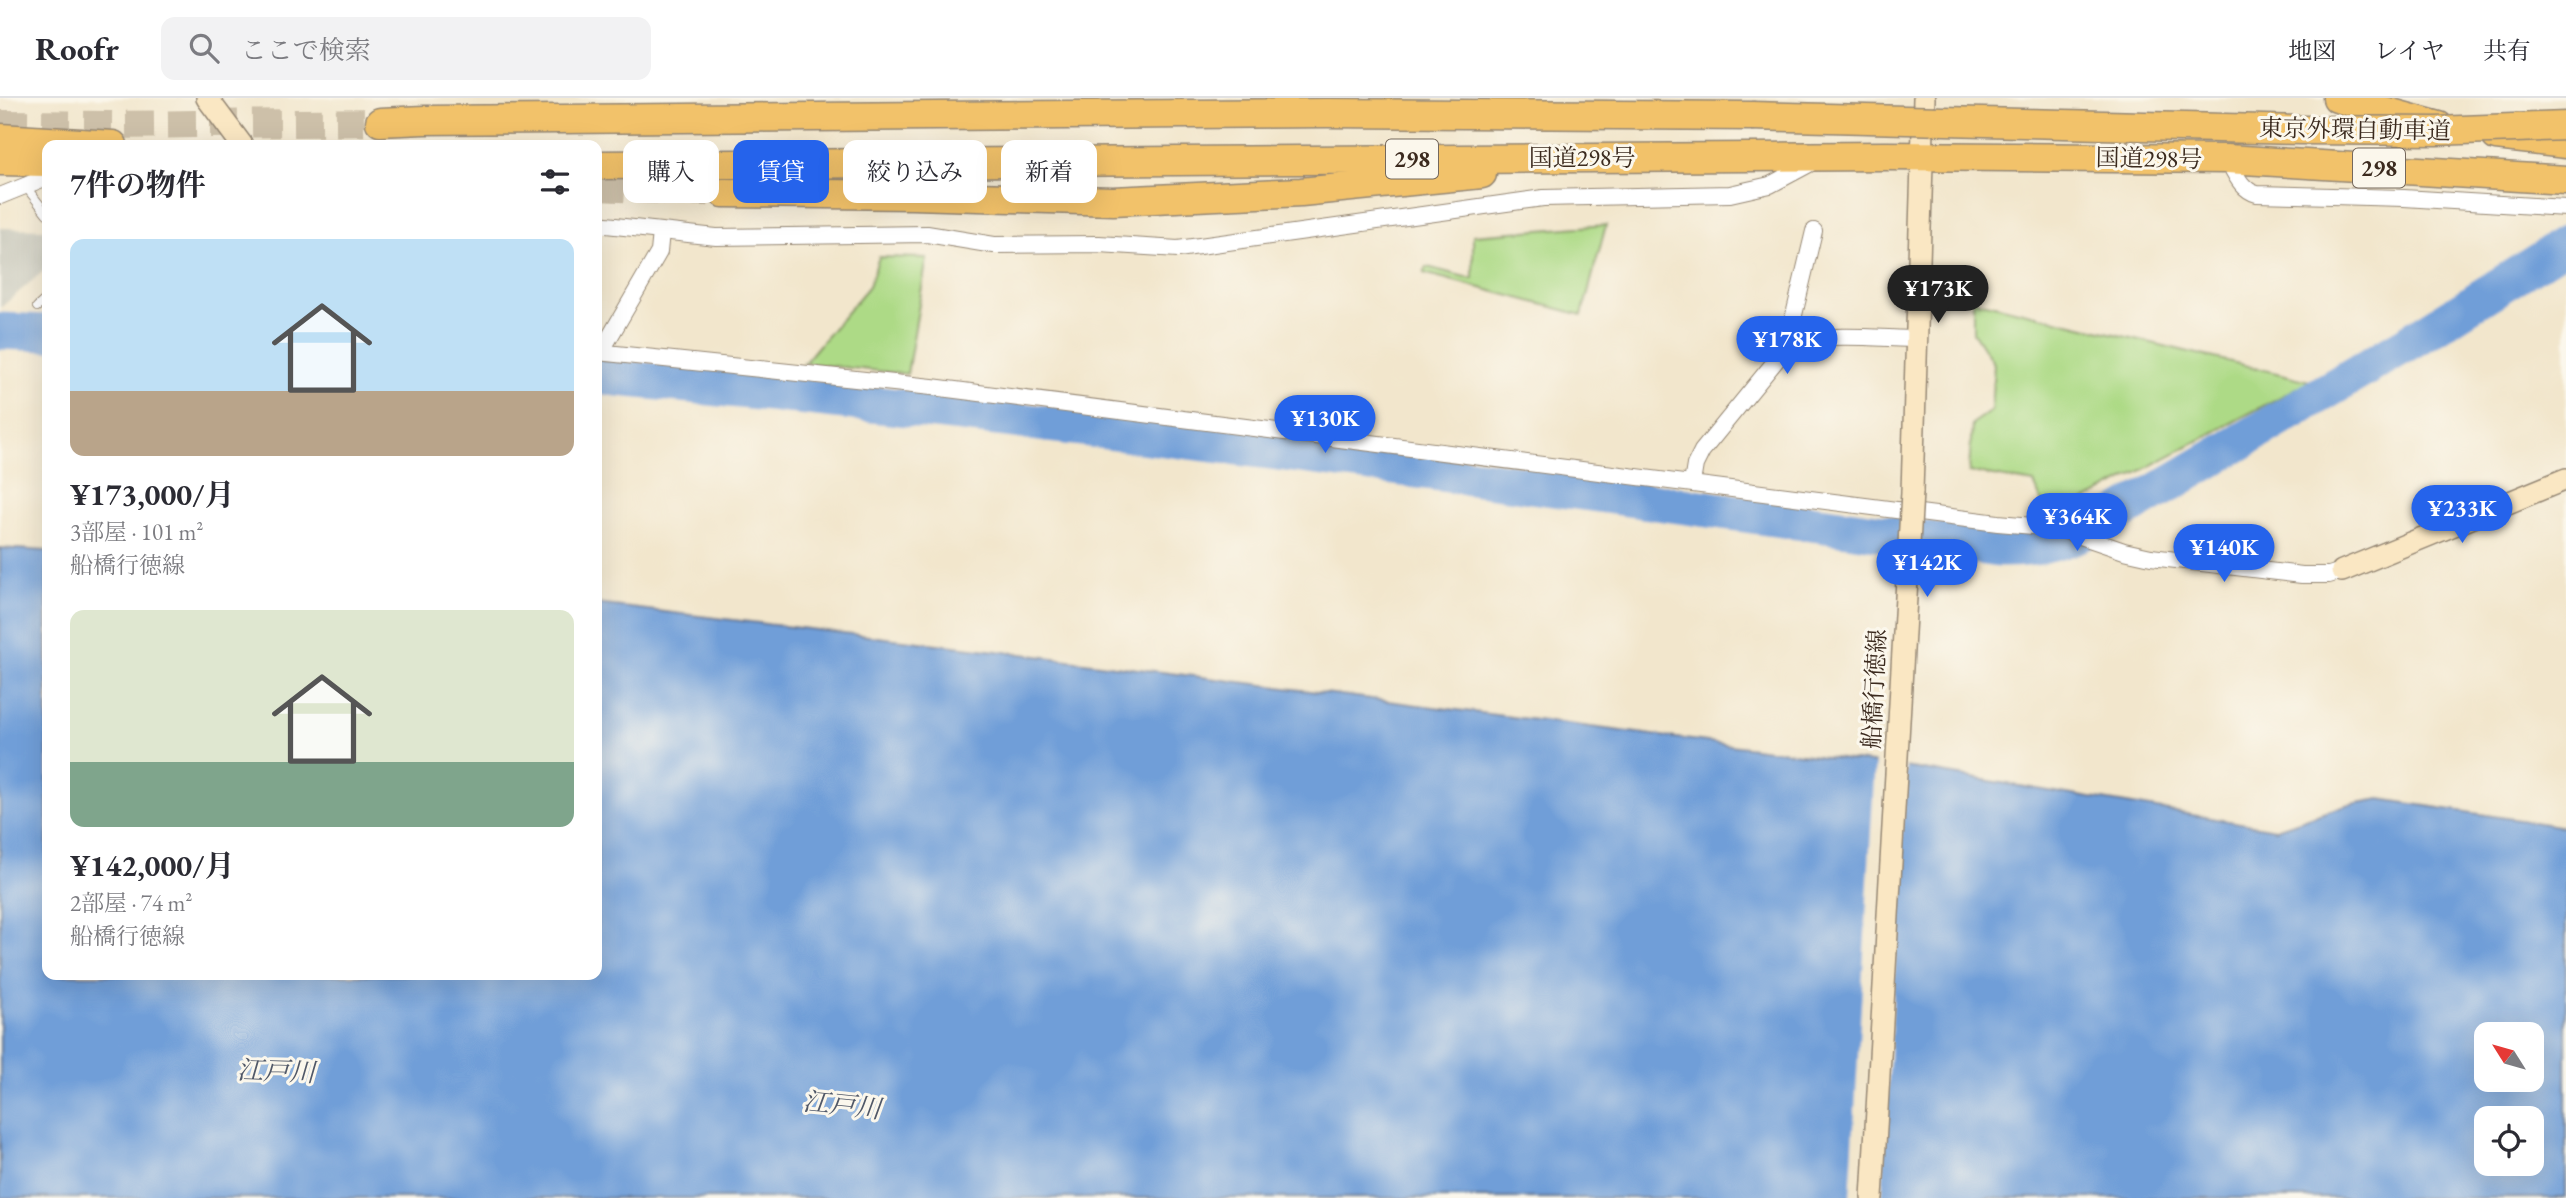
<!DOCTYPE html>
<html lang="ja">
<head>
<meta charset="utf-8">
<style>
  :root { --surface:#fff; --page:#f2f2f3; --text:#2b2b33; --muted:#7c7c81; --line:#e1e1e2; --accent:#2563eb }
  body { margin:0; font-family:"EB Garamond","Noto Serif JP",serif; background:var(--page); color:var(--text); height:100vh; display:flex; flex-direction:column; font-size:26px; white-space:nowrap }
  * { box-sizing:border-box; margin:0 }
  p { font-size:23px; color:var(--muted) }
  .icon { flex:none; width:38px; height:38px; fill:none; stroke:currentColor; stroke-width:2; stroke-linecap:round; stroke-linejoin:round }
  .map { position:relative; flex:1; overflow:hidden }
  .panel { position:absolute; left:42px; top:42px; width:560px; height:840px; display:flex; flex-direction:column; background:var(--surface); border-radius:14px; box-shadow:0 7px 28px #0002 }
  .panel>* { flex:none }
  .banner { position:absolute; left:623px; top:42px; width:665px; height:63px; display:flex; gap:14px }
  .needle { width:46px; rotate:307deg }
  .controls { position:absolute; left:2474px; top:924px; display:grid; gap:14px }
  .controls a { display:grid; place-items:center; width:70px; height:70px; border-radius:14px; background:var(--surface); box-shadow:0 7px 28px #0002; font-size:35px }
  .price { position:absolute; translate:-50% -60px; padding:0 16px; border-radius:24px; background:var(--accent); color:#fff; font-size:23px; line-height:46px; filter:drop-shadow(0 2px 4px #0008) }
  .price::after { content:''; position:absolute; left:50%; top:42px; width:21px; height:16px; margin-left:-10px; background:inherit; clip-path:polygon(0 0,100% 0,50% 100%) }
  .price.selected { background:#222; color:#fff }
  ul { padding:0; list-style:none }
  li { display:grid; align-content:center; gap:14px; height:371px; padding:0 28px }
  li span { display:grid; place-items:center; height:217px; border-radius:14px; color:#555 }
  li>.icon { margin-inline-start:auto }
  span .icon { width:126px; height:126px; fill:#fffc; stroke-width:1 }
  li b { font-size:30px }
  h2 { display:flex; justify-content:space-between; align-items:center; height:84px; padding:0 28px; font-size:30px }
  .chip { padding:0 24px; border-radius:14px; background:var(--surface); box-shadow:0 7px 28px #0002; font-size:24px; line-height:63px }
  .chip.selected { background:var(--accent); color:#fff }
  header { display:flex; align-items:center; gap:42px; box-sizing:border-box; height:98px; padding:0 35px; background:var(--surface); border-bottom:2px solid var(--line) }
  header strong { font-size:33px }
  nav { display:flex; gap:38px; margin-inline-start:auto; font-size:24px }
  .search { width:490px; height:63px; background:var(--page); display:flex; align-items:center; gap:18px; box-sizing:border-box; padding:0 24px; border-radius:14px; color:var(--muted); font-size:26px }
  .map>svg:first-child { display:block }
  .industrial { fill:#c5c5b8 }
  .green { fill:#adda86; stroke:#748252; stroke-width:2 }
  .water { fill:#6f9ed8; stroke:#55647b; stroke-width:2; fill-rule:evenodd }
  .pier { fill:#f2e6cc }
  .lines { fill:none; stroke-linecap:round; stroke-linejoin:round }
  .river { stroke:#6f9ed8; stroke-width:37 }
  .highway-tunnel { stroke:#cdc0a9; stroke-width:28; stroke-dasharray:28 14; stroke-linecap:butt }
  .lane-casing { stroke:#968875; stroke-width:10 }
  .street-casing { stroke:#968875; stroke-width:18 }
  .secondary-casing { stroke:#968875; stroke-width:24 }
  .highway-casing { stroke:#968875; stroke-width:31 }
  .lane { stroke:#fff; stroke-width:8 }
  .street { stroke:#fff; stroke-width:16 }
  .secondary { stroke:#fae7c3; stroke-width:21 }
  .highway { stroke:#f2c26a; stroke-width:28 }
  .secondary-bridge-casing { stroke:#968875; stroke-width:24; stroke-linecap:butt }
  .highway-bridge-casing { stroke:#968875; stroke-width:31; stroke-linecap:butt }
  .secondary-bridge { stroke:#fae7c3; stroke-width:21 }
  .highway-bridge { stroke:#f2c26a; stroke-width:28 }
  .labels { text-anchor:middle; dominant-baseline:central; stroke-width:6; stroke-linejoin:round; paint-order:stroke }
  .shield { fill:#fbf7ec; stroke:#75685c; stroke-width:2 }
  .shield-label { font-size:23px; font-weight:bold; fill:#3b2a1e }
  .street-label { font-size:24px; fill:#3b2a1e; stroke:#fbf7ec }
  .water-label { font-size:26px; font-style:italic; fill:#505868; stroke:#fbf7ec }
</style>
</head>
<body>
<header>
<strong>Roofr</strong>
<div class="search"><svg class="icon" aria-label="search" viewBox="0 0 24 24"><circle cx="10" cy="10" r="6"/><path d="M15 15l6 6"/></svg>ここで検索</div>
<nav><a>地図</a><a>レイヤ</a><a>共有</a></nav>
</header>
<div class="map">
<svg width="2566" height="1100" viewBox="0 0 2566 1100">
  <rect width="100%" height="100%" fill="#fbf7ec"/>
  <filter id="ink" filterUnits="userSpaceOnUse"><feTurbulence type="fractalNoise" baseFrequency=".0143" numOctaves="2"/><feDisplacementMap in="SourceGraphic" scale="14" xChannelSelector="R" yChannelSelector="G"/><feConvolveMatrix kernelMatrix="1 2 1 2 8 2 1 2 1" color-interpolation-filters="sRGB"/></filter>
  <filter id="wash" filterUnits="userSpaceOnUse"><feTurbulence type="fractalNoise" baseFrequency=".00686" numOctaves="4" result="noise"/><feDisplacementMap in="SourceGraphic" scale="28" xChannelSelector="R" yChannelSelector="G"/><feGaussianBlur stdDeviation="1.57" result="paint"/><feColorMatrix in="noise" values="0 0 0 0 0 0 0 0 0 0 0 0 0 0 0 0 0 1.4 0 .05"/><feComposite in="paint" operator="in"/></filter>
  <g filter="url(#wash)">
    <rect width="100%" height="100%" fill="#f2e6cc"/>
    <path class="industrial" d="M 0,130 L 47,131 L 47,170 L 0,210 Z"/>
    <g class="green">
      <path d="M 1606,127 L 1582,217 L 1424,175 L 1427,169 L 1473,181 L 1473,137 Z"/>
      <path d="M 879,159 L 927,160 L 907,276 L 804,265 L 869,188 Z"/>
      <path d="M 1973,202 L 2310,283 L 2055,419 L 2047,417 L 2034,385 L 1969,374 L 1972,326 L 1991,313 L 1994,266 L 1973,234 Z"/>
    </g>
    <path class="water" d="M 0,450 L 47,453 L 47,877 L 597,877 L 597,506 L 1014,555 L 1918,671 L 2276,731 L 2346,707 L 2380,701 L 2566,729 L 2566,1100 L 0,1100 ZM 2487,936 L 2532,936 L 2532,982 L 2487,982 ZM 2487,1020 L 2532,1020 L 2532,1066 L 2487,1066 Z"/>
    <path class="pier" d="M 1875,662 L 1906,666 L 1882,1100 L 1850,1100 Z"/>
    <g class="lines">
      <g class="river">
        <path d="M 0,233 L 47,235"/>
        <path d="M 597,278 C 1065,322 1532,386 1998,451 C 2039,452 2065,443 2102,426 L 2418,239 L 2566,146"/>
      </g>
    </g>
  </g>
  <g filter="url(#ink)">
    <g class="lines">
      <g class="highway-tunnel">
        <path d="M 0,26 L 114,27 L 380,24"/>
        <path d="M 597,89 L 723,95"/>
      </g>
      <g class="lane-casing">
        <g id="lane">
          <path d="M 26,89 L 47,116"/>
          <path d="M 37,209 L 47,200"/>
        </g>
      </g>
      <g class="street-casing">
        <g id="street">
          <path d="M 2227,61 C 2235,75 2241,92 2257,96 L 2404,100 L 2566,110"/>
          <path d="M 0,98 L 47,79"/>
          <path d="M 597,126 L 716,139 L 927,136 L 994,147 L 1099,146 L 1178,151 L 1543,100 L 1730,96 L 1770,87 L 1813,64"/>
          <path d="M 1794,249 L 1794,217 L 1814,133"/>
          <path d="M 597,254 L 932,289 L 1998,425 L 2057,430 L 2124,453 L 2151,459 L 2302,477 L 2329,477 L 2342,473"/>
          <path d="M 601,254 L 659,154 L 661,134"/>
          <path d="M 1692,385 L 1695,367 L 1702,353 L 1778,260 C 1787,254 1796,247 1806,243 C 1830,235 1889,241 1917,241"/>
        </g>
      </g>
      <g class="secondary-casing">
        <g id="secondary">
          <path d="M 207,0 L 242,47"/>
          <path d="M 1912,394 L 1924,0"/>
          <path d="M 2342,473 L 2566,381"/>
          <path d="M 1872,1100 L 1908,464"/>
        </g>
      </g>
      <g class="highway-casing">
        <g id="highway">
          <path d="M 2337,0 L 2439,28"/>
          <path d="M 380,24 L 424,22 L 1327,15 L 1752,18"/>
          <path d="M 2496,38 L 2566,46"/>
          <path d="M 0,40 L 113,47"/>
          <path d="M 0,63 L 47,64"/>
          <path d="M 597,67 L 1886,58 L 2227,61 L 2566,82"/>
          <path d="M 723,95 L 913,97 L 1113,103 L 1301,94 L 1482,76"/>
        </g>
      </g>
      <use href="#lane" class="lane"/>
      <use href="#street" class="street"/>
      <use href="#secondary" class="secondary"/>
      <use href="#highway" class="highway"/>
      <g class="secondary-bridge-casing">
        <path id="secondary-bridge" d="M 1908,464 L 1912,394"/>
      </g>
      <g class="highway-bridge-casing">
        <path id="highway-bridge" d="M 1752,18 L 2301,32 L 2436,33 L 2566,28"/>
      </g>
      <use href="#secondary-bridge" class="secondary-bridge"/>
      <use href="#highway-bridge" class="highway-bridge"/>
    </g>
  </g>
  <g class="labels">
    <g class="shield">
      <rect x="1386" y="41.5" width="52" height="39" rx="5"/>
      <rect x="2353" y="50.5" width="52" height="39" rx="5"/>
    </g>
    <g class="shield-label">
      <text x="1412" y="61">298</text>
      <text x="2379" y="70">298</text>
    </g>
    <g class="street-label">
      <text transform="translate(2355 31) rotate(1)">東京外環自動車道</text>
      <text x="1582" y="59">国道298号</text>
      <text transform="translate(2149 60) rotate(1)">国道298号</text>
      <text transform="translate(1874 591) rotate(-87)">船橋行徳線</text>
    </g>
    <g class="water-label">
      <text transform="translate(276 973) rotate(2)">江戸川</text>
      <text transform="translate(842 1007) rotate(6)">江戸川</text>
    </g>
  </g>
</svg>
<div class="controls">
<a><svg class="needle" viewBox="-14 -14 28 28"><path d="M0-13l5 13h-10z" fill="#e53935"/><path d="M0 13l5-13h-10z" fill="#7c7c81"/></svg></a>
<a><svg class="icon" aria-label="locate" viewBox="0 0 24 24"><circle cx="12" cy="12" r="6"/><path d="M12 2v4M12 18v4M2 12h4M18 12h4"/></svg></a>
</div>
<b class="price selected" style="left:1938px;top:227px">¥173K</b>
<b class="price" style="left:1787px;top:278px">¥178K</b>
<b class="price" style="left:1325px;top:357px">¥130K</b>
<b class="price" style="left:2462px;top:447px">¥233K</b>
<b class="price" style="left:2077px;top:455px">¥364K</b>
<b class="price" style="left:2224px;top:486px">¥140K</b>
<b class="price" style="left:1927px;top:501px">¥142K</b>
<div class="banner">
<a class="chip">購入</a>
<a class="chip selected">賃貸</a>
<a class="chip">絞り込み</a>
<a class="chip">新着</a>
</div>
<section class="panel">
<h2>7件の物件<svg class="icon" aria-label="filters" viewBox="0 0 24 24"><path d="M4 7h16M4 17h16"/><circle cx="9" cy="7" r="2"/><circle cx="15" cy="17" r="2"/></svg></h2>
<ul>
<li><span style="background:linear-gradient(#bfe0f5 70%,#b9a48a 0)"><svg class="icon" aria-label="home" viewBox="0 0 24 24"><path d="M3 11l9-7 9 7M6 9v11h12V9"/></svg></span><div><b>¥173,000/月</b><p>3部屋 · 101 m²</p><p>船橋行徳線</p></div></li>
<li><span style="background:linear-gradient(#dfe7d0 70%,#7fa58c 0)"><svg class="icon" aria-label="home" viewBox="0 0 24 24"><path d="M3 11l9-7 9 7M6 9v11h12V9"/></svg></span><div><b>¥142,000/月</b><p>2部屋 · 74 m²</p><p>船橋行徳線</p></div></li>
</ul>
</section>
</div>
</body>
</html>
